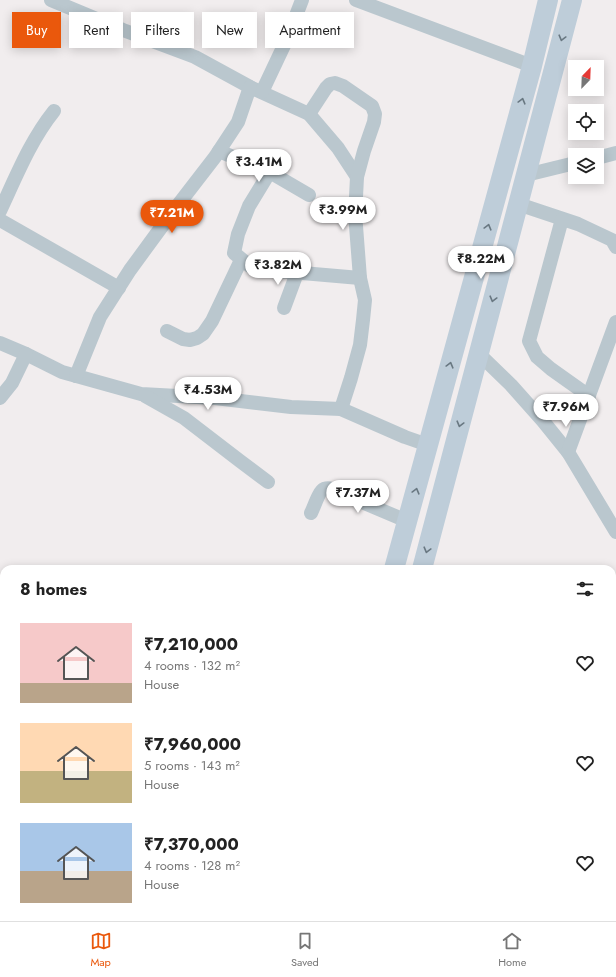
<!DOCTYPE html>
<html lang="en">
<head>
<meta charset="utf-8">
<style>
  :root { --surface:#fff; --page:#f6f6f6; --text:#222; --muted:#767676; --line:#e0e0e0; --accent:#ea580c }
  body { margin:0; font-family:Jost,sans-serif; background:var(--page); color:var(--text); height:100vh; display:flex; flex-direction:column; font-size:15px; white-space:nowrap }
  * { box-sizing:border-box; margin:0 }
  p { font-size:13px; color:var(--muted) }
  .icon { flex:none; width:22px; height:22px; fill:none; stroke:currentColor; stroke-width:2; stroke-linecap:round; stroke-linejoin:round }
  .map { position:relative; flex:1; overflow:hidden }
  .drawer { position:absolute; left:0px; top:565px; width:616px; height:356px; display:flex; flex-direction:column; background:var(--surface); border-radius:12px 12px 0 0; box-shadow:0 2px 10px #0003 }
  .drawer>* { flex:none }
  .top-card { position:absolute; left:12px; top:12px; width:400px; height:36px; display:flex; gap:8px }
  .needle { width:26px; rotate:23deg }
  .buttons { position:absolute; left:568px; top:60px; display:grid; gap:8px }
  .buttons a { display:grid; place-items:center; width:36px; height:36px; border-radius:0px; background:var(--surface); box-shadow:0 2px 10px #0003; font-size:20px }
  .price { position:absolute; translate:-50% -34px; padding:0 9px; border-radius:14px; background:#fff; color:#222; font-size:13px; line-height:26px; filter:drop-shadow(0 1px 2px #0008) }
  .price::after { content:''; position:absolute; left:50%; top:24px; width:12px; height:9px; margin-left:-6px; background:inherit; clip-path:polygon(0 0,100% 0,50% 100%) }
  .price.current { background:var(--accent); color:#fff }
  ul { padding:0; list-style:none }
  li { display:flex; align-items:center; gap:12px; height:100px; padding:0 20px }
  li span { display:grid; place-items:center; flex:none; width:112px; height:80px; border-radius:0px; color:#555 }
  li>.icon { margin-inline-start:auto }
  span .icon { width:48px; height:48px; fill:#fffc; stroke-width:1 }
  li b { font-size:17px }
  h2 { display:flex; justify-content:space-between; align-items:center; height:48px; padding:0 20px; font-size:17px }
  .tag { padding:0 14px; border-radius:0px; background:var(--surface); box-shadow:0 2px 10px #0003; font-size:14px; line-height:36px }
  .tag.current { background:var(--accent); color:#fff }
  .tab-bar { display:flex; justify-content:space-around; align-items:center; height:56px; border-top:1px solid var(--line); background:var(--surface); font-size:11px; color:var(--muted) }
  .tab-bar a { display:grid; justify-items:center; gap:2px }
  .tab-bar .current { color:var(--accent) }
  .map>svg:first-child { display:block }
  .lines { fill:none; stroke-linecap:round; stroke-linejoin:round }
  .lane { stroke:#bac7ce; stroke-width:7 }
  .street { stroke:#bac7ce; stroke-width:14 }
  .secondary { stroke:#becdd9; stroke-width:20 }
  .primary { stroke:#abc0cf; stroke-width:22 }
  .oneway { stroke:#697882 }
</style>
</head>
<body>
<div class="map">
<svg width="616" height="921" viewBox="0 0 616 921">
  <rect width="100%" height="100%" fill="#f1edee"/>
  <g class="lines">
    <path class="lane" d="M 0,733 L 4,730"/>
    <g class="street">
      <path d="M 51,0 L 123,30 L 195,57 L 250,87 L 309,114 L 338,148 L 357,177"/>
      <path d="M 356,0 L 532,66"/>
      <path d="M 262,92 L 287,39 L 302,0"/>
      <path d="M 309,114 L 326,88 L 330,84 L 335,83 L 343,86 L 372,106 L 375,114 L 374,122 L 364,151 L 357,177 L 356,197 L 355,213 L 360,278 L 365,300 L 363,320 L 360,345 L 351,378 L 341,409"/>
      <path d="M 219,151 L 273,174 L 309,195"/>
      <path d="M 597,158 L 616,153"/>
      <path d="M 269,173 L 249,206 L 238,234 L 234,253 L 250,266 L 279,271 L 360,278"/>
      <path d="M 526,175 L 575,163"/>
      <path d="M 518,204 L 578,224 L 612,240 L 616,247"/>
      <path d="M 0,211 C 16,177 30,141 54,111"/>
      <path d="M 562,219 L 529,341 L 537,357 L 551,369 L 589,396"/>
      <path d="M 0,220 L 119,288"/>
      <path d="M 284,308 L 297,273"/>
      <path d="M 167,331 L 183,339 L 190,340 L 197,338 L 203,334 L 212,321 L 241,260"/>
      <path d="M 0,343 L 26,354 L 62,372 L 141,394 L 215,398 L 291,407 L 341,409 L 405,437 L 428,445"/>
      <path d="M 479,354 L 511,385 L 543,421 L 568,452 L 616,532"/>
      <path d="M 76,376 L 100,317 L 130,270 L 171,214 L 215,157 L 238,122 L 250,87"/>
      <path d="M 145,396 L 184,418 L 240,461 L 268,482"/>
      <path d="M 0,398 L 12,383 L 26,354"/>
      <path d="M 568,452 L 616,322"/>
      <path d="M 311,513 C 314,507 319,491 324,489 C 327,488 329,488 331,489 L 407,521"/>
      <path d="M 436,917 L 439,921"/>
    </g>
    <g class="secondary">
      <path d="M 394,569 L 532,66 L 548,0"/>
      <path d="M 422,569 L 572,0"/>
      <path d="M 294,921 L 295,917"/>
      <path d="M 326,921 L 327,917"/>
    </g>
    <g class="primary">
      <path d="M 0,880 L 4,884"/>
      <path d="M 12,917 L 17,921"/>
      <path d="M 45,917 L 49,921"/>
    </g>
  </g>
  <defs><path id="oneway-chevron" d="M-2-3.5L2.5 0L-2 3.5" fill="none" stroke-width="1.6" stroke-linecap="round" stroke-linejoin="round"/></defs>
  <g class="oneway">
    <use href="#oneway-chevron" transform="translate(562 38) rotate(105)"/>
    <use href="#oneway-chevron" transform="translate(522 101) rotate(-75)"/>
    <use href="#oneway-chevron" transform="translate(488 227) rotate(-75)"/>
    <use href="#oneway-chevron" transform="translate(493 299) rotate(105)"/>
    <use href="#oneway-chevron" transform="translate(450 365) rotate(-75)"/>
    <use href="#oneway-chevron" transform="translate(460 424) rotate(105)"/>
    <use href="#oneway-chevron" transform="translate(416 491) rotate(-75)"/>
    <use href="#oneway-chevron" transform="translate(427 550) rotate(105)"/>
  </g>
</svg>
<div class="buttons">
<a><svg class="needle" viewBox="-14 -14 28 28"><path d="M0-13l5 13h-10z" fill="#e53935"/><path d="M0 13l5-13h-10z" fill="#767676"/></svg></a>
<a><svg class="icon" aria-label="locate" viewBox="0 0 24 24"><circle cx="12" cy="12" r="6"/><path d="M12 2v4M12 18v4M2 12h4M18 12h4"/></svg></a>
<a><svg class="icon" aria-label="layers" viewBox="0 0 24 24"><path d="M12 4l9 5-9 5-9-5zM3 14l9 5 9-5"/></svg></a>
</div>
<b class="price" style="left:259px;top:183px">₹3.41M</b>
<b class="price" style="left:343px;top:231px">₹3.99M</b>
<b class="price current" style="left:172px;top:234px">₹7.21M</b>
<b class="price" style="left:481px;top:280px">₹8.22M</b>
<b class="price" style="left:278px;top:286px">₹3.82M</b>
<b class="price" style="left:208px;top:411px">₹4.53M</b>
<b class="price" style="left:566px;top:428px">₹7.96M</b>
<b class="price" style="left:358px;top:514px">₹7.37M</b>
<div class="top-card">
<a class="tag current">Buy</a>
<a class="tag">Rent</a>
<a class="tag">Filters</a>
<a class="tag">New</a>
<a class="tag">Apartment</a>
</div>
<section class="drawer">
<h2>8 homes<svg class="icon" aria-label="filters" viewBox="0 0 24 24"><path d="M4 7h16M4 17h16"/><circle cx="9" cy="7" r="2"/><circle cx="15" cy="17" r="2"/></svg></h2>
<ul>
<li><span style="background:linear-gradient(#f6c9c9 75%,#b9a48a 0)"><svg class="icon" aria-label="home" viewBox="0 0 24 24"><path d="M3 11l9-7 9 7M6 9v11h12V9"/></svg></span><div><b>₹7,210,000</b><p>4 rooms · 132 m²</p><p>House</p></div><svg class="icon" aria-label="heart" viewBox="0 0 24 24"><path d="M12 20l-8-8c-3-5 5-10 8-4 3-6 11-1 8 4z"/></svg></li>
<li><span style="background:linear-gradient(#ffd9b3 60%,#c2b280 0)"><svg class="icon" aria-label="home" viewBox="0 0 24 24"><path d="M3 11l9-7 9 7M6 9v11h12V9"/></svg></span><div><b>₹7,960,000</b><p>5 rooms · 143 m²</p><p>House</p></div><svg class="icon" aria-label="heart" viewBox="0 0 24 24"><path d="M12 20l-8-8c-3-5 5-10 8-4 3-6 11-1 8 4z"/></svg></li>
<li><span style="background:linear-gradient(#a9c7e8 60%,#b9a48a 0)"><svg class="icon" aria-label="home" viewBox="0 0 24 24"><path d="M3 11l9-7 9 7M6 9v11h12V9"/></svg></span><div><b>₹7,370,000</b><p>4 rooms · 128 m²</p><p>House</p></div><svg class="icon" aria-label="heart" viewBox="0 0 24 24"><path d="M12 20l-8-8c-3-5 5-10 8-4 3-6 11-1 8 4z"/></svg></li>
</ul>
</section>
</div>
<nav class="tab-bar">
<a class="current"><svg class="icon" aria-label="map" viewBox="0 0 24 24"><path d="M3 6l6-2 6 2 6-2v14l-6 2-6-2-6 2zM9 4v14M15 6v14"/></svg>Map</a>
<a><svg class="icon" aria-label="saved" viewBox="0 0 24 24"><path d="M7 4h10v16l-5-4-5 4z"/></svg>Saved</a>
<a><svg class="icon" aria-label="home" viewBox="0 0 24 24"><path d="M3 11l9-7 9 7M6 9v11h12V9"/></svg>Home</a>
</nav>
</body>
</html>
